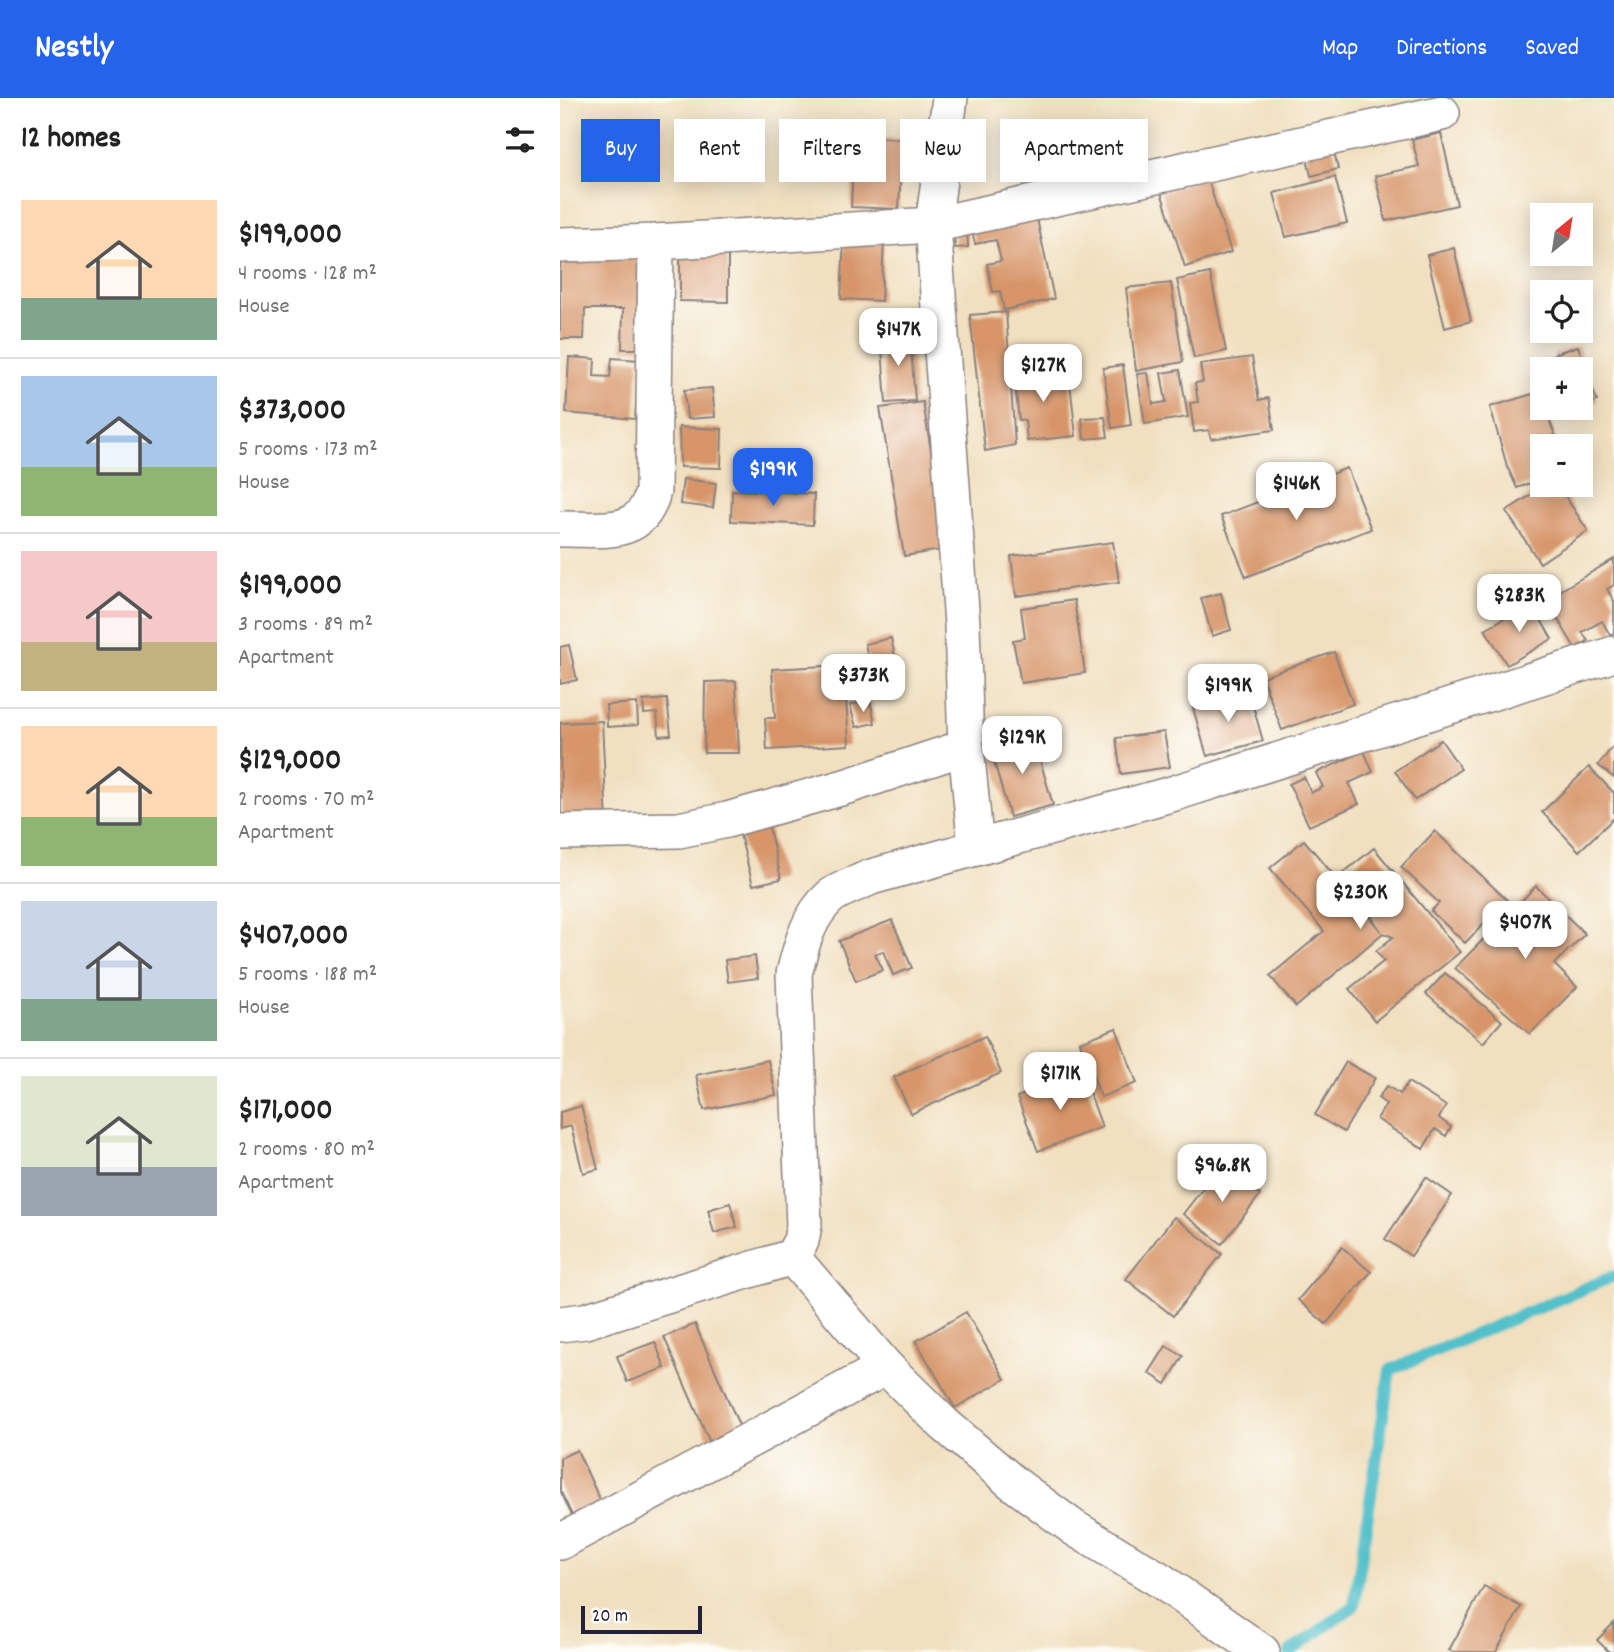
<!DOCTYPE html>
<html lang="en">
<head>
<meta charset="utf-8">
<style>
  :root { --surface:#fff; --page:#f6f6f6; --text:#222; --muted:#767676; --line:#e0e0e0; --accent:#2563eb }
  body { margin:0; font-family:Dekko,sans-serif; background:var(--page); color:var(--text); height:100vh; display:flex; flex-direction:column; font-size:26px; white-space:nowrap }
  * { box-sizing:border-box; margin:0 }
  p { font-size:23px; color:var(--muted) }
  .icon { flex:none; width:38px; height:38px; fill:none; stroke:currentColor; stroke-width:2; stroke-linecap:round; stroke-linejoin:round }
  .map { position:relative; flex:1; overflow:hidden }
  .drawer { display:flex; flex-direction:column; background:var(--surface); width:560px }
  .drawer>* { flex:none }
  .hud { position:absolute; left:21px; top:21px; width:665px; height:63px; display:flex; gap:14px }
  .needle { width:46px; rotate:30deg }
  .fabs { position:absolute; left:970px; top:105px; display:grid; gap:14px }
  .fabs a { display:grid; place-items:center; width:63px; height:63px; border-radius:0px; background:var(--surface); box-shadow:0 4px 18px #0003; font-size:35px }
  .scale { position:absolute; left:21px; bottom:18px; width:121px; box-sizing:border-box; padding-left:7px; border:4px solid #22223b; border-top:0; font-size:19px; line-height:24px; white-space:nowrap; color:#22223b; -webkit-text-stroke:5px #fdfcf7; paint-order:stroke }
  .price { position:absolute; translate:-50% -60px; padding:0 16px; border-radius:14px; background:#fff; color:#222; font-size:23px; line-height:46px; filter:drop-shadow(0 2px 4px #0008) }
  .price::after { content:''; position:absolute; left:50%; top:42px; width:21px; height:16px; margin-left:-10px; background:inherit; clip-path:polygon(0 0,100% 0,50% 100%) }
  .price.active { background:var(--accent); color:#fff }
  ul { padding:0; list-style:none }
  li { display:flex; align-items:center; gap:21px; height:175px; padding:0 21px }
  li+li { border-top:2px solid var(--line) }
  li span { display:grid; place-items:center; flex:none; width:196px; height:140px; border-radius:0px; color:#555 }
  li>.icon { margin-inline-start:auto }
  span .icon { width:84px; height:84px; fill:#fffc; stroke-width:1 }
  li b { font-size:30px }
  h2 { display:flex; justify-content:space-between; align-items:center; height:84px; padding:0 21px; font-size:30px }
  .pill { padding:0 24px; border-radius:0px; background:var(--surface); box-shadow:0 4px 18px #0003; font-size:24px; line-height:63px }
  .pill.active { background:var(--accent); color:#fff }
  header { display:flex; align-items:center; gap:42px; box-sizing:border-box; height:98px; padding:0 35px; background:var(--accent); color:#fff }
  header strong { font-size:33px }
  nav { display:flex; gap:38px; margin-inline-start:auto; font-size:24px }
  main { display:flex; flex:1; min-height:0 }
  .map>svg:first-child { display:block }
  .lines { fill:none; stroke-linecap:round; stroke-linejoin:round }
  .stream { stroke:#52c0ca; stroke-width:12 }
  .building { fill:#d79569 }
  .minor-casing { stroke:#8a817e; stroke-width:38 }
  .minor { stroke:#fff; stroke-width:35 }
</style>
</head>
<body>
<header>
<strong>Nestly</strong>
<nav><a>Map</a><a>Directions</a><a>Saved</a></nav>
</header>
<main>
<section class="drawer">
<h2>12 homes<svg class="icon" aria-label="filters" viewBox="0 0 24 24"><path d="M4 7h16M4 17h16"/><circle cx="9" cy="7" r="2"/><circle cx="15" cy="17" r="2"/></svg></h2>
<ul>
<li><span style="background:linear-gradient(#ffd9b3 70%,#7fa58c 0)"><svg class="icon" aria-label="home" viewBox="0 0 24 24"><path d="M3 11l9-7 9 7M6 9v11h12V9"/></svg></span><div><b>$199,000</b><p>4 rooms · 128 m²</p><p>House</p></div></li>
<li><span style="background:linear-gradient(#a9c7e8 65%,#8fb573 0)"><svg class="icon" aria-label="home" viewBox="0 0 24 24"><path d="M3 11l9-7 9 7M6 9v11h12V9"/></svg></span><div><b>$373,000</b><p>5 rooms · 173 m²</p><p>House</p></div></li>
<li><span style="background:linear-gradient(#f6c9c9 65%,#c2b280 0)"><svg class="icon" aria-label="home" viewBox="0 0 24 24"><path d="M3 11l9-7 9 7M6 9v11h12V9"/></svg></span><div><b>$199,000</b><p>3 rooms · 89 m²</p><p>Apartment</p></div></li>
<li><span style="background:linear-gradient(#ffd9b3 65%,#8fb573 0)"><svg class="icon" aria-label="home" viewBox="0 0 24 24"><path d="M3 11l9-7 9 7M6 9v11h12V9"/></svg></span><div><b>$129,000</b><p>2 rooms · 70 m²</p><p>Apartment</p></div></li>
<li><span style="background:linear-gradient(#c9d6e8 70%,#7fa58c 0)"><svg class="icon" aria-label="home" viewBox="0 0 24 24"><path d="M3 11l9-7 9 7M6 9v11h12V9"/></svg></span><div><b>$407,000</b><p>5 rooms · 188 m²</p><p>House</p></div></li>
<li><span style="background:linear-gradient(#dfe7d0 65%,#9aa5b1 0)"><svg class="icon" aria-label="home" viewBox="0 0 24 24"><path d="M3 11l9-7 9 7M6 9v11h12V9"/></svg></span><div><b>$171,000</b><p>2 rooms · 80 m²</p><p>Apartment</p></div></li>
</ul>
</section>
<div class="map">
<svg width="1054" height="1554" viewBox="0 0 1054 1554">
  <rect width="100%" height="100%" fill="#fdfcf7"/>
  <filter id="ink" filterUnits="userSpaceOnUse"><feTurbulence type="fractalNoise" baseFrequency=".0143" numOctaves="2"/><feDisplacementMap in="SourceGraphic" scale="14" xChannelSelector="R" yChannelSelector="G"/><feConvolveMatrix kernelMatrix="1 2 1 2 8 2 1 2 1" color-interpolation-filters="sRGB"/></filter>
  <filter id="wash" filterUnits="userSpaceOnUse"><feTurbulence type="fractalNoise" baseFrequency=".00686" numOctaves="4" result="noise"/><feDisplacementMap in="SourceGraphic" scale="28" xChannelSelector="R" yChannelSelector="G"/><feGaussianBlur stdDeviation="1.57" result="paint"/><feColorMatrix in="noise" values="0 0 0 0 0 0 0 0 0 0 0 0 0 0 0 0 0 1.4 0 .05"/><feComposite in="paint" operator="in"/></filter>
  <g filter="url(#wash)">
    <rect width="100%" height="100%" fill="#f1e0c0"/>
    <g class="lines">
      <path class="stream" d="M 730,1554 L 794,1508 L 830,1272 L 1054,1178"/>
    </g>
    <g id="blocks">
      <g class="building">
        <path d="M 881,35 L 897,107 L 826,123 L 815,78 L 859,68 L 852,42 Z"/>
        <path d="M 294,38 L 342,41 L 339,111 L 291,109 Z"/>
        <path d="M 773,49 L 778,71 L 751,78 L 746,56 Z"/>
        <path d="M 647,79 L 671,154 L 625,169 L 601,94 Z"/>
        <path d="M 775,79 L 787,125 L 726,139 L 714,95 Z"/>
        <path d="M 476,116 L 494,201 L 444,212 L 440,193 L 433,194 L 427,166 L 441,163 L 436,142 L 415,146 L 411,128 Z"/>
        <path d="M 393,127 L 407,127 L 408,149 L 395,150 Z"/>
        <path d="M 284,141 L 324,144 L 321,203 L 281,201 Z"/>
        <path d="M 120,149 L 168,151 L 168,204 L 120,203 Z"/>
        <path d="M 894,150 L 911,223 L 885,230 L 867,157 Z"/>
        <path d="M 0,159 L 88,161 L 87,251 L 62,251 L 63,211 L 25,211 L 24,241 L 0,241 Z"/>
        <path d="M 650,175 L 666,253 L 634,260 L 617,182 Z"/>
        <path d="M 611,185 L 623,264 L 576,273 L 566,190 Z"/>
        <path d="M 446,214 L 455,347 L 425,353 L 410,217 Z"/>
        <path d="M 350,235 L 355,303 L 326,305 L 321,237 Z"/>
        <path d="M 1018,248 L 1037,303 L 1020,309 L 1020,271 L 999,271 L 994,256 Z"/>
        <path d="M 9,259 L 35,261 L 34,278 L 50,279 L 52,260 L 79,262 L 75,321 L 6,315 Z"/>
        <path d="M 692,259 L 699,302 L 709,300 L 714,332 L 651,341 L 649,332 L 634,334 L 630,305 L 638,304 L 635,285 L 643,284 L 640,266 Z"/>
        <path d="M 482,263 L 485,288 L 510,285 L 516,338 L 467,343 L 465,322 L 459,322 L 453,266 Z"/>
        <path d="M 563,267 L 571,327 L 552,330 L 543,270 Z"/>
        <path d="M 620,272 L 628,319 L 585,326 L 577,276 L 588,275 L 593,306 L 606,304 L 601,275 Z"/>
        <path d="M 152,290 L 155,319 L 127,321 L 124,292 Z"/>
        <path d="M 979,294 L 982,310 L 985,310 L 999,348 L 982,348 L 982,381 L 957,390 L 947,368 L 930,309 Z"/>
        <path d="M 363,304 L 387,451 L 344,458 L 320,310 Z"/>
        <path d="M 545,319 L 548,339 L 524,341 L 522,320 Z"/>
        <path d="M 119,329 L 162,331 L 161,370 L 120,369 Z"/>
        <path d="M 787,370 L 811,431 L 686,479 L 661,418 Z"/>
        <path d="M 123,381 L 156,385 L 153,410 L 120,406 Z"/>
        <path d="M 987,387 L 998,387 L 1028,433 L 980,465 L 946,413 Z"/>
        <path d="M 172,392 L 254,396 L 253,427 L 171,423 Z"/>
        <path d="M 553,444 L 559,484 L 456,498 L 451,458 Z"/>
        <path d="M 1054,461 L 1054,487 L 1047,491 L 1054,503 L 1054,535 L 1050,537 L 1042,523 L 1022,534 L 1028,543 L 1015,550 L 986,501 Z"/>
        <path d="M 661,495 L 671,532 L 652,538 L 641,500 Z"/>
        <path d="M 514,502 L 525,575 L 461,585 L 453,542 L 465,540 L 461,510 Z"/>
        <path d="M 971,505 L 992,541 L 947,567 L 925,531 Z"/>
        <path d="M 331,540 L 341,587 L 316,593 L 305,546 Z"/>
        <path d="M 9,547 L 17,582 L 0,586 L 0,549 Z"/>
        <path d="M 774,554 L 793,606 L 722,632 L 702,579 Z"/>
        <path d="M 284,567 L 289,647 L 207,652 L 205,620 L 215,620 L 212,571 Z"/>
        <path d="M 176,583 L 179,655 L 144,655 L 145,584 Z"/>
        <path d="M 689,594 L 703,643 L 647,658 L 633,610 Z"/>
        <path d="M 107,601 L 111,637 L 99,638 L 97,615 L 84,616 L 83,603 Z"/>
        <path d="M 310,602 L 315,625 L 296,629 L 290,607 Z"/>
        <path d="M 77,605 L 78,627 L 47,629 L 46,607 Z"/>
        <path d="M 42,623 L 47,726 L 1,729 L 0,625 Z"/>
        <path d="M 604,634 L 610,669 L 561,676 L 556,640 Z"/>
        <path d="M 473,638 L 493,707 L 450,719 L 430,650 Z"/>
        <path d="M 881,642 L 901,671 L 855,702 L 835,673 Z"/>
        <path d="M 1054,647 L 1054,680 L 1038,667 Z"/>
        <path d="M 804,653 L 813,674 L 789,685 L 799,706 L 749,728 L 729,686 L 744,679 L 751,695 L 763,689 L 756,675 Z"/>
        <path d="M 1029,669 L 1054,695 L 1054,720 L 1019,753 L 982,714 Z"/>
        <path d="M 208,726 L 221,781 L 193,787 L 179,733 Z"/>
        <path d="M 875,733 L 947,802 L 905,845 L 871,813 L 879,805 L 841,769 Z"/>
        <path d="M 744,742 L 821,833 L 782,776 L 814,750 L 900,854 L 815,923 L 789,891 L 824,863 L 816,853 L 833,839 L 823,835 L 736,909 L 710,878 L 764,833 L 710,770 Z"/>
        <path d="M 976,788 L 1025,836 L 994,866 L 1017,889 L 970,936 L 895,870 Z"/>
        <path d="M 332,822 L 352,870 L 333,877 L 323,853 L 315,856 L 323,872 L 296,883 L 279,843 Z"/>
        <path d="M 195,858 L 198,880 L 168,884 L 165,862 Z"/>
        <path d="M 885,875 L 942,923 L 923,945 L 866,896 Z"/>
        <path d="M 556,930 L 577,985 L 541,999 L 520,944 Z"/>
        <path d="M 425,938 L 441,975 L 351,1016 L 334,979 Z"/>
        <path d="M 208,962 L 216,997 L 144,1012 L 136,977 Z"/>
        <path d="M 786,964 L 815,980 L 784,1034 L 755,1017 Z"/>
        <path d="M 522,974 L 542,1029 L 478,1053 L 457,999 Z"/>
        <path d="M 848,984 L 886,1008 L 879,1020 L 891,1029 L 886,1038 L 875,1031 L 863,1051 L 817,1021 L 826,1006 L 818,1000 L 827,988 L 840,996 Z"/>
        <path d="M 21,1008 L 38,1071 L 23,1075 L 11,1028 L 0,1031 L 0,1014 Z"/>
        <path d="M 661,1067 L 700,1097 L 662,1146 L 623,1116 Z"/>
        <path d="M 866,1079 L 892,1097 L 851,1158 L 825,1141 Z"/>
        <path d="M 170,1105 L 177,1129 L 154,1135 L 148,1112 Z"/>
        <path d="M 614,1119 L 662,1156 L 613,1218 L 566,1181 Z"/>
        <path d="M 782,1149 L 811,1174 L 766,1226 L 738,1202 Z"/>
        <path d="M 406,1214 L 445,1281 L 395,1310 L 356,1243 Z"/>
        <path d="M 135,1226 L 182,1334 L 151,1347 L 104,1239 Z"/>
        <path d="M 95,1244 L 105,1270 L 67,1284 L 57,1258 Z"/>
        <path d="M 606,1248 L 623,1258 L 606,1286 L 589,1275 Z"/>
        <path d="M 17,1352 L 45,1413 L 16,1426 L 0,1392 L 0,1360 Z"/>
        <path d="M 924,1488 L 961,1509 L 936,1554 L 893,1554 L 889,1552 Z"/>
        <path d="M 1054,1525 L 1054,1554 L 1049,1554 L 1037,1542 Z"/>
      </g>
    </g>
  </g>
  <g filter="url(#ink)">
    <use href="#blocks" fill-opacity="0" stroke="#8a817e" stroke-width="2"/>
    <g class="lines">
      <g class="minor-casing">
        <g id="minor">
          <path d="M 390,0 L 373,127 L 402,526 L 406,649 L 416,750"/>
          <path d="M 0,147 L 96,144 L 373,127 L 882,15"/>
          <path d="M 0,431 C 39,430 82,442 93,393 L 96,144"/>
          <path d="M 0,734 L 119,732 L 167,722 L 288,688 L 406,649"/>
          <path d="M 232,1159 L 326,1269 L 384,1326 L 453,1385 L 514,1430 L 600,1482 L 702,1554"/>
          <path d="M 0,1226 L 25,1223 L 232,1159 L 241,1143 L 244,1127 L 234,876 C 241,848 248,818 271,798 C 282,790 299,785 311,779 L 615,695 L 1054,556"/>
          <path d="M 0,1444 L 326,1269"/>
        </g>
      </g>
      <use href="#minor" class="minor"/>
    </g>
  </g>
</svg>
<div class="fabs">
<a><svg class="needle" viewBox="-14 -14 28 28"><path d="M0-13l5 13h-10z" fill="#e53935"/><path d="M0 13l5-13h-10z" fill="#767676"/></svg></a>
<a><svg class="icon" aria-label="locate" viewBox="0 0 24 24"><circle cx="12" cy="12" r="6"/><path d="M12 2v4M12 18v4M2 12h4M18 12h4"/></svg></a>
<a>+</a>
<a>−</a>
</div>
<div class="scale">20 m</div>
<b class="price" style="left:338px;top:270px">$147K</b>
<b class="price" style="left:483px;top:306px">$127K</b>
<b class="price active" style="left:213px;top:410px">$199K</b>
<b class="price" style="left:736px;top:424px">$146K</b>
<b class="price" style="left:959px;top:536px">$283K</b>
<b class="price" style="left:303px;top:616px">$373K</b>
<b class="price" style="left:668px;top:626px">$199K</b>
<b class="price" style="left:462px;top:678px">$129K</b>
<b class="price" style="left:800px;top:833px">$230K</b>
<b class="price" style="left:965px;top:863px">$407K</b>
<b class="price" style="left:500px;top:1014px">$171K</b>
<b class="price" style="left:662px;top:1106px">$96.8K</b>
<div class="hud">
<a class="pill active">Buy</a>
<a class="pill">Rent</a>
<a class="pill">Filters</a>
<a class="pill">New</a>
<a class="pill">Apartment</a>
</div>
</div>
</main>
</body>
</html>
